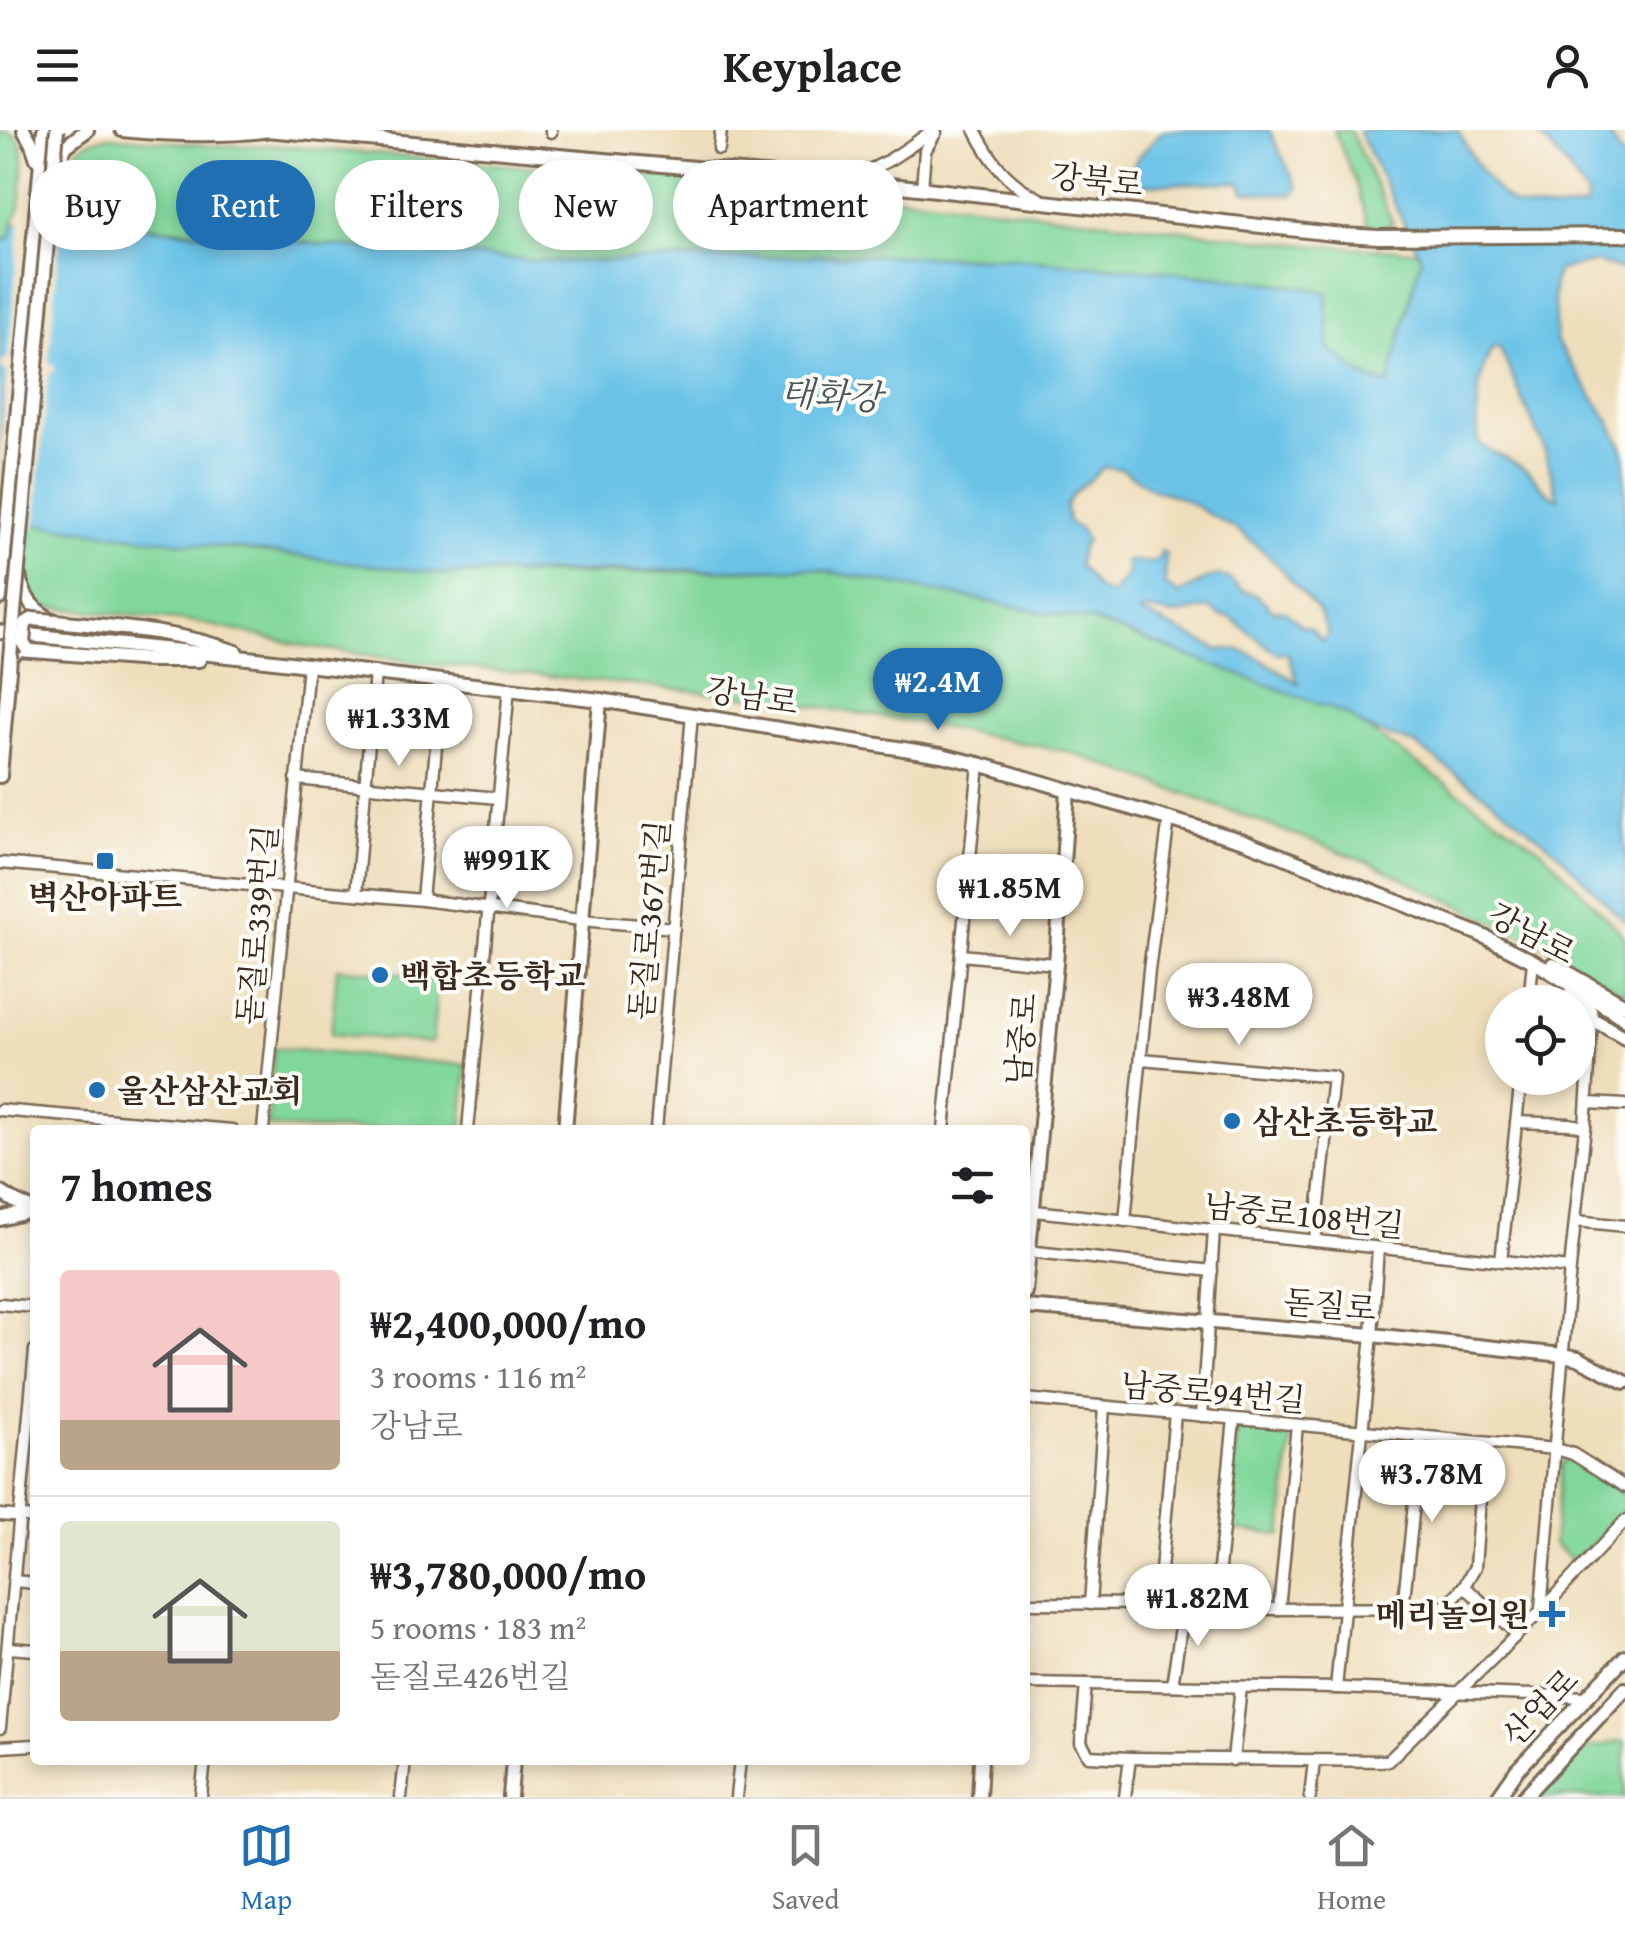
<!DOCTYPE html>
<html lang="en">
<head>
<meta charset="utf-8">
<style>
  :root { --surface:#fff; --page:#f2f2f2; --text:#202124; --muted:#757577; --line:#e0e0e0; --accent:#1f6fb2 }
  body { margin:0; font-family:"Gentium Book Plus","Noto Serif KR",serif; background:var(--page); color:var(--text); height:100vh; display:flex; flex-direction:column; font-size:38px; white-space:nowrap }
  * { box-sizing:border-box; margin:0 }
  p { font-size:32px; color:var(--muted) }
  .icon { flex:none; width:55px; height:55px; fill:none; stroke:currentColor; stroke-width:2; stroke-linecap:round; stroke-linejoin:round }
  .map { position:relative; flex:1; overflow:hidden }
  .details { position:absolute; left:30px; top:995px; width:1000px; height:640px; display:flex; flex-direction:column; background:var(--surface); border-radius:10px; box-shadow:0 5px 15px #0003 }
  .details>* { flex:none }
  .hud { position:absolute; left:30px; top:30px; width:1000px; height:90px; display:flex; gap:20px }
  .buttons { position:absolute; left:1485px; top:855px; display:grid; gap:20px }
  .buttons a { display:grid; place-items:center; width:110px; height:110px; border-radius:50%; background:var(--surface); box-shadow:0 5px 15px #0003; font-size:50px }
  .price { position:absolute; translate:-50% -85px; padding:0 22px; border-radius:35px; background:#fff; color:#222; font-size:32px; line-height:65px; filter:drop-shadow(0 2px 5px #0008) }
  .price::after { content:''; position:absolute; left:50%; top:60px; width:30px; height:22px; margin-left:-15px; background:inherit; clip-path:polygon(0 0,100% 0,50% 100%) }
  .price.selected { background:var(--accent); color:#fff }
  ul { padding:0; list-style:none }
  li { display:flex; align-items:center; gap:30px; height:250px; padding:0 30px }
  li+li { border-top:2px solid var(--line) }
  li span { display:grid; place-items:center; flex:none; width:280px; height:200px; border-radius:10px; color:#555 }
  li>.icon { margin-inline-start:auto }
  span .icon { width:120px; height:120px; fill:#fffc; stroke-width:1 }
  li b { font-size:42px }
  h2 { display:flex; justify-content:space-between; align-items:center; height:120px; padding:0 30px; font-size:42px }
  .chip { padding:0 35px; border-radius:45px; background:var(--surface); box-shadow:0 5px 15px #0003; font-size:35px; line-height:90px }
  .chip.selected { background:var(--accent); color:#fff }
  header { display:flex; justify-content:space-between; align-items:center; height:130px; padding:0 30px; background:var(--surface); font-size:45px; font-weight:800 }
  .tabs { display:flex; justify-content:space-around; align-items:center; height:140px; border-top:2px solid var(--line); background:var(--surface); font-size:28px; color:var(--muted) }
  .tabs a { display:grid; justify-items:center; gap:5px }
  .tabs .selected { color:var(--accent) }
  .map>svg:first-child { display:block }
  .green { fill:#81d79b; stroke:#5e805c; stroke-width:2.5 }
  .water { fill:#6ac3e7; stroke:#527682; stroke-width:2.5; fill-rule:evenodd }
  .pier { fill:#eedebc }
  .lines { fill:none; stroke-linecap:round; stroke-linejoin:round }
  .minor-casing { stroke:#7a6955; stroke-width:15 }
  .major-casing { stroke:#7a6955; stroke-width:18 }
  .minor { stroke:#fff; stroke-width:10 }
  .major { stroke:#fff; stroke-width:12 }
  .major-bridge-casing { stroke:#7a6955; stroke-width:18; stroke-linecap:butt }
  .major-bridge { stroke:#fff; stroke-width:12 }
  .poi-dot { fill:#1f6fb2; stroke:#fdfcf7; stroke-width:4 }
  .labels { text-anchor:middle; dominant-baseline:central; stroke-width:8; stroke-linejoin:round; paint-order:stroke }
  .street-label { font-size:32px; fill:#3b2a1e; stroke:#fdfcf7 }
  .poi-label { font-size:32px; font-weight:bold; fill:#3b2a1e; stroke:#fdfcf7; text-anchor:start }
  .water-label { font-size:35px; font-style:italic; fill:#49585a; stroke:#fdfcf7 }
</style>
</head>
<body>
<header><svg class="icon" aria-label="menu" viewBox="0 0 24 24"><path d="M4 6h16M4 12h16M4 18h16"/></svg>Keyplace<svg class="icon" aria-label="person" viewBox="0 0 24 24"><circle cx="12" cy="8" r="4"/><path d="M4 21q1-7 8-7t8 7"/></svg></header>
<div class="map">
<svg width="1625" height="1667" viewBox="0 0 1625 1667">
  <rect width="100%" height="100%" fill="#fdfcf7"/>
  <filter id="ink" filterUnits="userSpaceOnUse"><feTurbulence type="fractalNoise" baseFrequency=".01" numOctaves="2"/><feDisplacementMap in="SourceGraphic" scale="20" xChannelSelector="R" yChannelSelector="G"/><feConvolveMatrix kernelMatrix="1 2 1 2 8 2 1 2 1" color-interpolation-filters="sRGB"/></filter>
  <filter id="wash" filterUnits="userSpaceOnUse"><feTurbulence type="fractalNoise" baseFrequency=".0048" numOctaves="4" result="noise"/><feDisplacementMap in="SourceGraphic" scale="40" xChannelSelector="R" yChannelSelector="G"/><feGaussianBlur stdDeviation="2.25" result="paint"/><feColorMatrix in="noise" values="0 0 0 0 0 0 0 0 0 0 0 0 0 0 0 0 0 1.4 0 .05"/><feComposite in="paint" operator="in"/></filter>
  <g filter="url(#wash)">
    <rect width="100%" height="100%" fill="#eedebc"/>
    <g class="green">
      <path d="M 0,0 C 28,1 24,31 22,51 C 21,61 22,73 18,83 C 14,92 12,95 11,105 L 6,110 L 0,106 Z"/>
      <path d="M 1334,0 L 1350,0 L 1393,93 L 1371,103 L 1355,51 Z"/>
      <path d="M 109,6 L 214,16 L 271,15 L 614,44 L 656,44 L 922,69 L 1308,115 L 1417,121 L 1421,128 L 1389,255 L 1364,247 L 1329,219 L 1327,162 L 1274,153 L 1163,141 L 1010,128 L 845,125 L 557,132 L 357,118 L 66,88 L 75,23 C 84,11 95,9 109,6 Z"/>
      <path d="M 0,390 L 444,444 L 589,444 L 810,438 L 1096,492 L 1344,583 L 1542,720 L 1625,807 L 1625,864 L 1547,817 L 1371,733 L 1070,622 L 914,592 L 762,568 L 431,534 L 304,516 L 196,492 L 0,472 Z"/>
      <path d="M 337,838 L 438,847 L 432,913 L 331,904 Z"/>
      <path d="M 274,918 L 467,935 L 462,1000 L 308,1000 L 268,997 Z"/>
      <path d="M 1237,1297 L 1292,1302 L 1282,1405 L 1227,1399 Z"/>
      <path d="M 1569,1328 L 1625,1365 L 1625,1380 L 1575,1434 L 1553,1413 L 1561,1333 Z"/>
      <path d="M 1622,1611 L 1625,1612 L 1625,1667 L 1537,1667 L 1577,1623 L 1587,1618 Z"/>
    </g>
    <g class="water">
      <path d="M 1163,0 L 1269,0 L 1298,59 L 1292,65 L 1245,62 L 1239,52 L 1126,55 L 1136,30 Z"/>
      <path d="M 1358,0 L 1458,0 C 1470,25 1486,54 1508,71 C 1523,83 1567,81 1585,77 L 1587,71 L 1586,64 L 1562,31 L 1534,0 L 1606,0 L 1625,31 L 1625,141 L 1597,132 L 1558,140 L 1553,153 L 1556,211 L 1611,293 L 1625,324 L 1625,792 L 1554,719 L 1502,677 L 1414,614 L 1367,599 L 1344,583 L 1096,492 L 810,438 L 444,444 L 0,390 L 0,106 L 6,110 L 11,106 L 12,93 L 88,103 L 90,92 L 357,118 L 557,132 L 845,125 L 1010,128 L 1163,141 L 1274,153 L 1327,162 L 1329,219 L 1364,247 L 1388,255 L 1421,128 ZM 1493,217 L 1499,217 L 1543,315 L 1558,368 C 1542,363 1540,351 1528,342 C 1514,329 1494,326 1479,313 C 1475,283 1477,243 1493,217 ZM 1104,337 L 1122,339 L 1153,359 L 1179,367 L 1239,401 L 1267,424 L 1319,482 L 1328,504 L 1323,511 L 1310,498 L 1300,495 L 1285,481 L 1273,480 L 1257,465 L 1241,460 L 1230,449 L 1220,446 L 1211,447 L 1179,464 L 1165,455 L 1166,424 L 1161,421 L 1160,427 L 1152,433 L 1126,431 L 1128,444 L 1112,464 C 1093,464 1091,445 1078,435 L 1081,418 L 1086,411 L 1080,399 L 1068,392 L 1066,375 L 1074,363 ZM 1210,478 L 1221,486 L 1230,487 L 1275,522 L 1288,524 L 1298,553 C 1272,538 1251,515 1219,520 L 1140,482 L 1147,480 L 1172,485 Z"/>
    </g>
    <path class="pier" d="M 20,89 L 69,97 L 67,103 L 60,106 L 49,231 L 56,238 L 48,246 L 35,398 L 0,395 L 0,321 L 7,241 L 2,240 L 0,233 L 8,228 Z"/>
  </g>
  <g filter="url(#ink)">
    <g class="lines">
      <g class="minor-casing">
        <g id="minor">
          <path d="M 975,0 C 991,31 1007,53 1040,69"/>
          <path d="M 551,2 L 551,0"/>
          <path d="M 719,19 L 721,0"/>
          <path d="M 842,48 C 877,42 904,21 933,0"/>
          <path d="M 922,58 L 925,21 L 936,2"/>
          <path d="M 296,649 L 498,668"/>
          <path d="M 0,733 L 422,770 L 581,790 L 674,798"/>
          <path d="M 356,764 L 375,543"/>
          <path d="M 422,770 L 442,551"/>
          <path d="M 961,825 L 1056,834"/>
          <path d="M 1529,872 L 1533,831"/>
          <path d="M 1142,929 L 1333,947 L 1315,1111"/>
          <path d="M 1588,973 L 1625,975"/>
          <path d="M 0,980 L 232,1000"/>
          <path d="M 1516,992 L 1569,994 L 1585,997 L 1570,1138 L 1541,1479"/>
          <path d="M 1585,997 L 1592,889"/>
          <path d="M 263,1000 L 308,536"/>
          <path d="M 468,1000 L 509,558"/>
          <path d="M 656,1000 L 692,584"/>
          <path d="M 944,1000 L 979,634"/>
          <path d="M 1025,1080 L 1570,1138"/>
          <path d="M 1125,1091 L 1149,840 L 1169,688"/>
          <path d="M 1576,1091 L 1625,1096"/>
          <path d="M 1026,1121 L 1212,1141"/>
          <path d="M 1501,1131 L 1521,948"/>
          <path d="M 0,1174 L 35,1177"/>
          <path d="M 1025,1269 L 1555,1319 L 1573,1324 L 1625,1357"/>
          <path d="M 1202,1286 L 1214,1100"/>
          <path d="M 0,1385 L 35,1388"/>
          <path d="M 14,1451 L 35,1453"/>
          <path d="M 1464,1456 L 1517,1504"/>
          <path d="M 1025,1473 L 1158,1474 L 1184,1478 L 1279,1479 L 1440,1478 L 1449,1473 L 1464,1456 L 1475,1437 L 1484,1313"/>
          <path d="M 1090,1474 L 1104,1277"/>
          <path d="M 1158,1474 L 1175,1283"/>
          <path d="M 1215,1478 L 1234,1289"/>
          <path d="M 1279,1479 L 1297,1295"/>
          <path d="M 1403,1479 L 1421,1307"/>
          <path d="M 9,1518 L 35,1520"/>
          <path d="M 1025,1553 L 1336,1558 L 1587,1567"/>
          <path d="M 1086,1554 L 1081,1613 L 1089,1626 L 1130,1628"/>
          <path d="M 1172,1555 L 1184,1478"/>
          <path d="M 1336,1558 L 1372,1205 L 1378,1118"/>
          <path d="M 0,1598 L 35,1220"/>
          <path d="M 0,1617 L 35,1615"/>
          <path d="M 1233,1630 L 1241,1557"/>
          <path d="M 201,1667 L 205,1630"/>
          <path d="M 401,1667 L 405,1630"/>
          <path d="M 736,1667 L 740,1630"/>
          <path d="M 1125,1667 L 1130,1628 L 1388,1631 L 1541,1481 L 1625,1391"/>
          <path d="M 1310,1667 L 1314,1631"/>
        </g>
      </g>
      <g class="major-casing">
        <g id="major">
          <path d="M 24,0 L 32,14 L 37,29"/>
          <path d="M 122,0 C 172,5 220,7 270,0"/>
          <path d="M 266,0 L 900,56 L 1342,105 L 1379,107 L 1625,105"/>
          <path d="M 54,38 L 66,16 L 87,0"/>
          <path d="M 19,446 C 24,468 34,482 55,491 C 117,497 177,501 236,522"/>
          <path d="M 0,468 L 44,0"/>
          <path d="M 0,502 L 257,529 L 600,570 L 941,625 L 979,634 L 1244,711 L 1479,804 L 1533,831 L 1625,889"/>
          <path d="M 0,646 L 10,528 L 19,520 L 150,530 L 199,530"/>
          <path d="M 1553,834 L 1625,875"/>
          <path d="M 1571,862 L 1590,881 L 1592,889 L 1625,908"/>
          <path d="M 565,1000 L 600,570"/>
          <path d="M 0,1062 L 16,1072 L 35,1080"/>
          <path d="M 0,1089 L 31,1081"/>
          <path d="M 1025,1162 L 1056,834 L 1068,661"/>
          <path d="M 1025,1177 L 1372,1205 L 1563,1225 L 1578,1228 L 1625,1252"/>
          <path d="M 510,1667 L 513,1630"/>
          <path d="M 979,1667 L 981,1630"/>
          <path d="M 1498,1667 L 1517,1640 L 1625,1527"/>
          <path d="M 1524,1667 L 1625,1559"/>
        </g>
      </g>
      <use href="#minor" class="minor"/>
      <use href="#major" class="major"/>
      <g class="major-bridge-casing">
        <g id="major-bridge">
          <path d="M 27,519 L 23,513 L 25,493 L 33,489 L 55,491"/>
          <path d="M 10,528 L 57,0"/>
        </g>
      </g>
      <use href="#major-bridge" class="major-bridge"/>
    </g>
  </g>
  <g class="poi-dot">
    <rect x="95" y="721" width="20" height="20" rx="5"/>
    <circle cx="380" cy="845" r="10"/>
    <circle cx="97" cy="960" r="10"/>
    <circle cx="1232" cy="991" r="10"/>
    <path d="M1547 1469h10v10h10v10h-10v10h-10v-10h-10v-10h10z"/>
  </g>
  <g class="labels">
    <g class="street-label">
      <text transform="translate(1097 50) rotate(6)">강북로</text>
      <text transform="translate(752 566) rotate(9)">강남로</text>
      <text transform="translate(649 790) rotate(-85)">돋질로367번길</text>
      <text transform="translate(257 795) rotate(-85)">돋질로339번길</text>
      <text transform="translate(1532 803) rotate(28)">강남로</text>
      <text transform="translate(1021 909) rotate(-85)">남중로</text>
      <text transform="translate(1304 1085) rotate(6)">남중로108번길</text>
      <text transform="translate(1330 1175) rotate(5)">돋질로</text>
      <text transform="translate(1213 1262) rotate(5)">남중로94번길</text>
      <text transform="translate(1540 1577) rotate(-46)">산업로</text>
    </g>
    <g class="poi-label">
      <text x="105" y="766" text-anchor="middle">벽산아파트</text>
      <text x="400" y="845">백합초등학교</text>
      <text x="117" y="960">울산삼산교회</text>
      <text x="1252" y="991">삼산초등학교</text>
      <text x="1530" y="1484" text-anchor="end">메리놀의원</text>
    </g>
    <g class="water-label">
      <text transform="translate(831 265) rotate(3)">태화강</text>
    </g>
  </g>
</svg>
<div class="buttons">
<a><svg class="icon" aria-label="locate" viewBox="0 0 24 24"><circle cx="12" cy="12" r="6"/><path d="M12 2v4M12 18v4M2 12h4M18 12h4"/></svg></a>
</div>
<b class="price selected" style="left:938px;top:603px">₩2.4M</b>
<b class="price" style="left:399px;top:639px">₩1.33M</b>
<b class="price" style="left:507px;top:781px">₩991K</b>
<b class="price" style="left:1010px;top:809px">₩1.85M</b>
<b class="price" style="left:1239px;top:918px">₩3.48M</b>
<b class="price" style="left:1432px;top:1395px">₩3.78M</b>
<b class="price" style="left:1198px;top:1519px">₩1.82M</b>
<div class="hud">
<a class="chip">Buy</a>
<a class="chip selected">Rent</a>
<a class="chip">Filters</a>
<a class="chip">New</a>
<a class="chip">Apartment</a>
</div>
<section class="details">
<h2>7 homes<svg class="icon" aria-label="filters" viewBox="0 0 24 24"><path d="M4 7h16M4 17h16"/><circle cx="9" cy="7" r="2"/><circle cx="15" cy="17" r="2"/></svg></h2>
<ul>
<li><span style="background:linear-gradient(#f6c9c9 75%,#b9a48a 0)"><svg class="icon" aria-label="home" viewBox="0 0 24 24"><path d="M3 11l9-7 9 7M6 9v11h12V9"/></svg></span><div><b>₩2,400,000/mo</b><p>3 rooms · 116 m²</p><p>강남로</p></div></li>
<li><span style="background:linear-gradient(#dfe7d0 65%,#b9a48a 0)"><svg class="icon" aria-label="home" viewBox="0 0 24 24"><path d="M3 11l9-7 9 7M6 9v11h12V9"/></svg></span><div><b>₩3,780,000/mo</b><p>5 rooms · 183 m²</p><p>돋질로426번길</p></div></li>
</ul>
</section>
</div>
<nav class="tabs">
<a class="selected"><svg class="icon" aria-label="map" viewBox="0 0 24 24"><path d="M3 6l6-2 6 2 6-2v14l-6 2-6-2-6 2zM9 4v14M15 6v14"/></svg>Map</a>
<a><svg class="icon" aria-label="saved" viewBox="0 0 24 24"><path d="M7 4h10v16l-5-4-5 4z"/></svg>Saved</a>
<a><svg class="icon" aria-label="home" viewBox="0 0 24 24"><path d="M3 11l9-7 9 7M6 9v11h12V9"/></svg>Home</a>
</nav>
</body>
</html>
